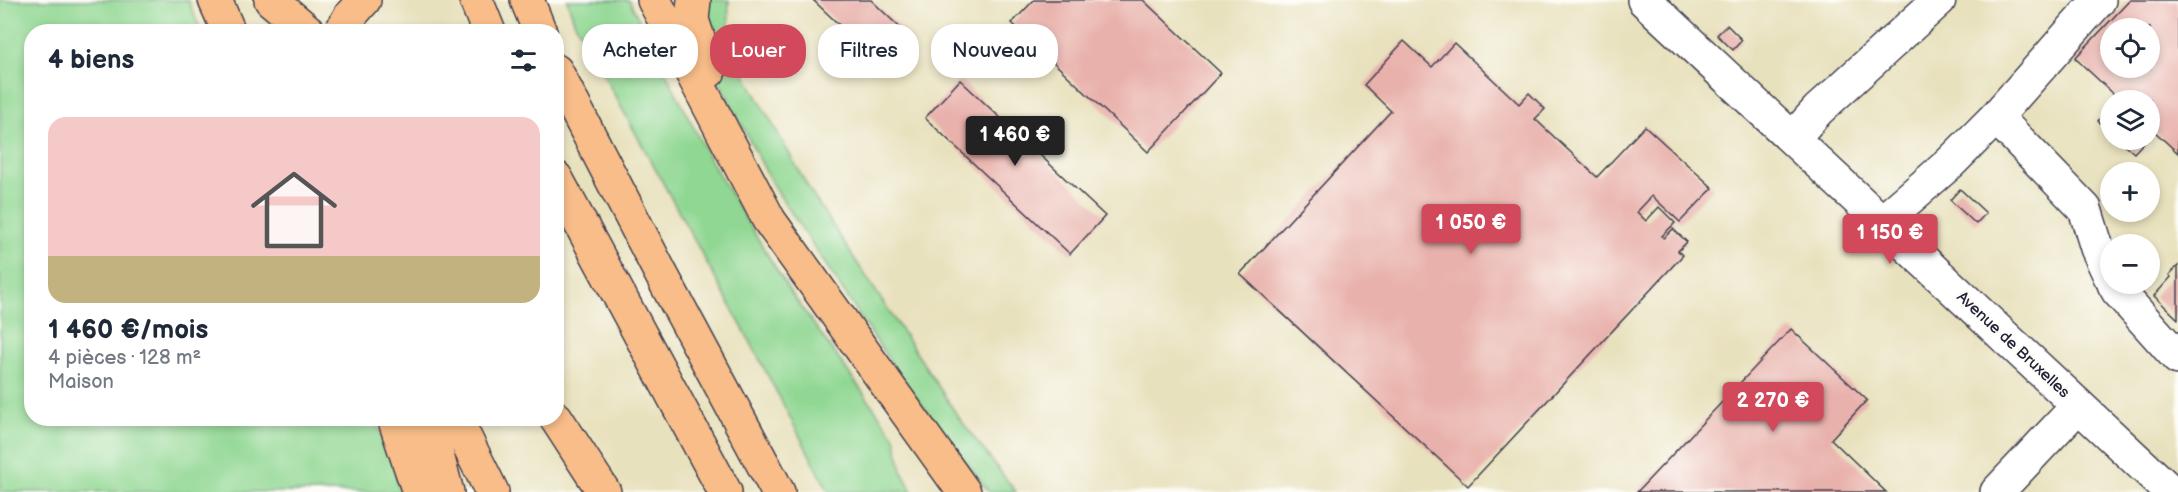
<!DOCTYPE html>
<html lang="fr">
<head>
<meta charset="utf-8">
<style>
  :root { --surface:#fff; --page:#f6f6f7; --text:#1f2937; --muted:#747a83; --accent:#d1495b }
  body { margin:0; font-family:"Balsamiq Sans",sans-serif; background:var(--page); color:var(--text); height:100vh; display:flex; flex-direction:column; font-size:22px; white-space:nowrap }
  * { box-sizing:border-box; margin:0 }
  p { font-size:20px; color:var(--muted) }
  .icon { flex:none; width:33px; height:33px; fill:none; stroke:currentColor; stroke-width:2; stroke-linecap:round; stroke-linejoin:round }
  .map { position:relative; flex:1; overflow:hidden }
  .panel { position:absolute; left:24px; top:24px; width:540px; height:402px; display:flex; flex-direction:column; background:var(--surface); border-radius:24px; box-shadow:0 3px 9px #0003 }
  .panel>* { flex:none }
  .banner { position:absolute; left:582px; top:24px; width:570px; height:54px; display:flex; gap:12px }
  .fabs { position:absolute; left:2100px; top:18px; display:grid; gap:12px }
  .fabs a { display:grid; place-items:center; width:60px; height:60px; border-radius:50%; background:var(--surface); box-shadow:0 3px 9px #0003; font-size:30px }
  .price { position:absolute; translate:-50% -51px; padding:0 14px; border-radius:6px; background:var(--accent); color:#fff; font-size:20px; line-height:39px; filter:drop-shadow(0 2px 3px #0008) }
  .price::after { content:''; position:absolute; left:50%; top:36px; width:18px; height:14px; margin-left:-9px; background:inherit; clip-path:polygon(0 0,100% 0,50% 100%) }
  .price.current { background:#222; color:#fff }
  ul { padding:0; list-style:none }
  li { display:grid; align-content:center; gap:12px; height:318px; padding:0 24px }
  li span { display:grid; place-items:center; height:186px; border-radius:18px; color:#555 }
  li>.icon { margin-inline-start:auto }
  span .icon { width:108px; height:108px; fill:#fffc; stroke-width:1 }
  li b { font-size:26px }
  h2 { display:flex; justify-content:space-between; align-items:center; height:72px; padding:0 24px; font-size:26px }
  .pill { padding:0 21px; border-radius:24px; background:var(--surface); box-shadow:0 3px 9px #0003; font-size:21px; line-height:54px }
  .pill.current { background:var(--accent); color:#fff }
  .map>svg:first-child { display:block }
  .green { fill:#8fd792; stroke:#587c66; stroke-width:1.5 }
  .building { fill:#e9b1ab; fill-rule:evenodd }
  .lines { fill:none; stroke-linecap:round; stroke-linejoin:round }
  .minor-casing { stroke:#403f4e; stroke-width:36 }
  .major-casing { stroke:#403f4e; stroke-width:36 }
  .highway-casing { stroke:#403f4e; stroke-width:36 }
  .minor { stroke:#fff; stroke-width:33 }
  .major { stroke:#f8bd89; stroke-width:33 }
  .highway { stroke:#f8bd89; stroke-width:33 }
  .labels { text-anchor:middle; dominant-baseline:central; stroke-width:5; stroke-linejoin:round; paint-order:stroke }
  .street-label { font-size:16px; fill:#22223b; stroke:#fdfcf7 }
</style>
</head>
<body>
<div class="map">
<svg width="2178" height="492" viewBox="0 0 2178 492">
  <rect width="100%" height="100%" fill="#fdfcf7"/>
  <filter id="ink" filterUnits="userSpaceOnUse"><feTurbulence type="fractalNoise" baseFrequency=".0167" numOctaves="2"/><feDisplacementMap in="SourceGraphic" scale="12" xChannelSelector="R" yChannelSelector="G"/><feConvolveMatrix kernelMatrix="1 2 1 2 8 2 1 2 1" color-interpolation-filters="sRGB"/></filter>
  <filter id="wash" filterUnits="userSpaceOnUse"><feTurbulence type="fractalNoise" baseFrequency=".008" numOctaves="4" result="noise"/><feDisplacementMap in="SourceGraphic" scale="24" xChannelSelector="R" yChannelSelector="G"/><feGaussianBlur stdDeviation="1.35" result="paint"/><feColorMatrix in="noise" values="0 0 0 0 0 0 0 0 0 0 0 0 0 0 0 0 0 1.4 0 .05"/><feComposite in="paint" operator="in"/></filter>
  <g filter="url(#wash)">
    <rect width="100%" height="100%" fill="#e8e1bd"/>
    <g class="green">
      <path d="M 0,0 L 188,0 L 201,31 L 32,32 L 32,418 L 374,419 L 389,451 L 400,492 L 0,492 Z"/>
      <path d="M 567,0 L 629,0 L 711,162 L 789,290 L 895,437 L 902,471 L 912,492 L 829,492 L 753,347 L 574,21 Z"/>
      <path d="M 704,0 L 729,0 C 727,22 730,39 736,59 L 812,194 L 959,418 L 1016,492 L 989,492 L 897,372 L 773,185 L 720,83 L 707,43 Z"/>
    </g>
    <g id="blocks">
      <g class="building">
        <path d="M 813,0 L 871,0 L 913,40 L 886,69 Z"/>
        <path d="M 1034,0 L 1143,0 L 1221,73 L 1148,152 L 1012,23 Z"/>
        <path d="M 2130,0 L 2178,0 L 2178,153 L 2154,131 L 2150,136 L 2150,100 L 2117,100 L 2119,99 L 2075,58 ZM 2110,28 L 2150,28 L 2150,68 L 2110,68 Z"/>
        <path d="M 1727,25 L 1742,40 L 1733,50 L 1717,35 Z"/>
        <path d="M 1404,41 L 1432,67 L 1454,43 L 1519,104 L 1529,93 L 1545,109 L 1535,119 L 1597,177 L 1645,126 L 1713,188 L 1680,222 L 1652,196 L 1637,212 L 1646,221 L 1659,207 L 1675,223 L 1662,236 L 1664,238 L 1673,229 L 1687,242 L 1678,251 L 1683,255 L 1468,486 L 1240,274 L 1391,111 L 1364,85 Z"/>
        <path d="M 960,80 L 1105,216 L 1070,254 L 925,118 Z"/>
        <path d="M 2110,107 L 2110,132 L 2098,121 Z"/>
        <path d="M 2119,140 L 2146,140 L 2134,153 Z"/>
        <path d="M 1960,189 L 1986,213 L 1976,224 L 1950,200 Z"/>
        <path d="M 2178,266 L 2178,319 L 2154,296 L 2171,277 L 2169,275 Z"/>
        <path d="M 1791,329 L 1867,400 L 1831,439 L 1886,492 L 1637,492 Z"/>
      </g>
    </g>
  </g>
  <g filter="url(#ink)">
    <use href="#blocks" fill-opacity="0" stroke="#403f4e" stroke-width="1.5"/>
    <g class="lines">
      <g class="minor-casing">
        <g id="minor">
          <path d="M 1644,0 L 2171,492"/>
          <path d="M 1996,117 L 2085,209 L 2097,248 L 2110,276"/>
          <path d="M 1793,138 L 1818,110 L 1939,0"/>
          <path d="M 1882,222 L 1950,163 L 1996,117 L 2099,0"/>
          <path d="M 2114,284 L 2118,291 L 2178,358"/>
          <path d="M 1997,492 L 2078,406"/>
        </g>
      </g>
      <g class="major-casing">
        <g id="major">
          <path d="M 654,0 L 769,220 L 964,492"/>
          <path d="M 694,0 L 692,20 L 709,71"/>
          <path d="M 341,32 L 350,16 L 364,0"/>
          <path d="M 427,418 L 447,492"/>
          <path d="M 455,418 L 492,492"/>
        </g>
      </g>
      <g class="highway-casing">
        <g id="highway">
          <path d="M 215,0 L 229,32"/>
          <path d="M 271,0 L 309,32"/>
          <path d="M 476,0 L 489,32"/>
          <path d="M 527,0 L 540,32"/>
          <path d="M 556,71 L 660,272 L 778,492"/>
          <path d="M 556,178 L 725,492"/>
          <path d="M 394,418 L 419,492"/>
          <path d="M 556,418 L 604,492"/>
        </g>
      </g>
      <use href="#minor" class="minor"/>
      <use href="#major" class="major"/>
      <use href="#highway" class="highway"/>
    </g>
  </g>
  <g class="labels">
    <g class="street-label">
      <text transform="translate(2013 345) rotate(43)">Avenue de Bruxelles</text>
    </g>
  </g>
</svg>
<div class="fabs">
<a><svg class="icon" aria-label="locate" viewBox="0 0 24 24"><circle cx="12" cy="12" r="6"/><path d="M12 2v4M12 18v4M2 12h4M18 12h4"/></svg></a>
<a><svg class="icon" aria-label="layers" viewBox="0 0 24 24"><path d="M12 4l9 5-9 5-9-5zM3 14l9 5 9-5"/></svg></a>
<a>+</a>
<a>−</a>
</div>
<b class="price current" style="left:1015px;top:167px">1 460 €</b>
<b class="price" style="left:1471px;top:255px">1 050 €</b>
<b class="price" style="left:1890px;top:265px">1 150 €</b>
<b class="price" style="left:1773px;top:433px">2 270 €</b>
<div class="banner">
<a class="pill">Acheter</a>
<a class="pill current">Louer</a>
<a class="pill">Filtres</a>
<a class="pill">Nouveau</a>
</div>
<section class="panel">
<h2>4 biens<svg class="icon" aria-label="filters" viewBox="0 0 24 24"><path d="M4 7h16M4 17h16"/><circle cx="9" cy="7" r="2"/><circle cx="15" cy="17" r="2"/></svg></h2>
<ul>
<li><span style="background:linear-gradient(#f6c9c9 75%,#c2b280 0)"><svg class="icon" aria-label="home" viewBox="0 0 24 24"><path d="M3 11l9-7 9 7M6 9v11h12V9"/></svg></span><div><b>1 460 €/mois</b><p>4 pièces · 128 m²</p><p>Maison</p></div></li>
</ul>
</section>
</div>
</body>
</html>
